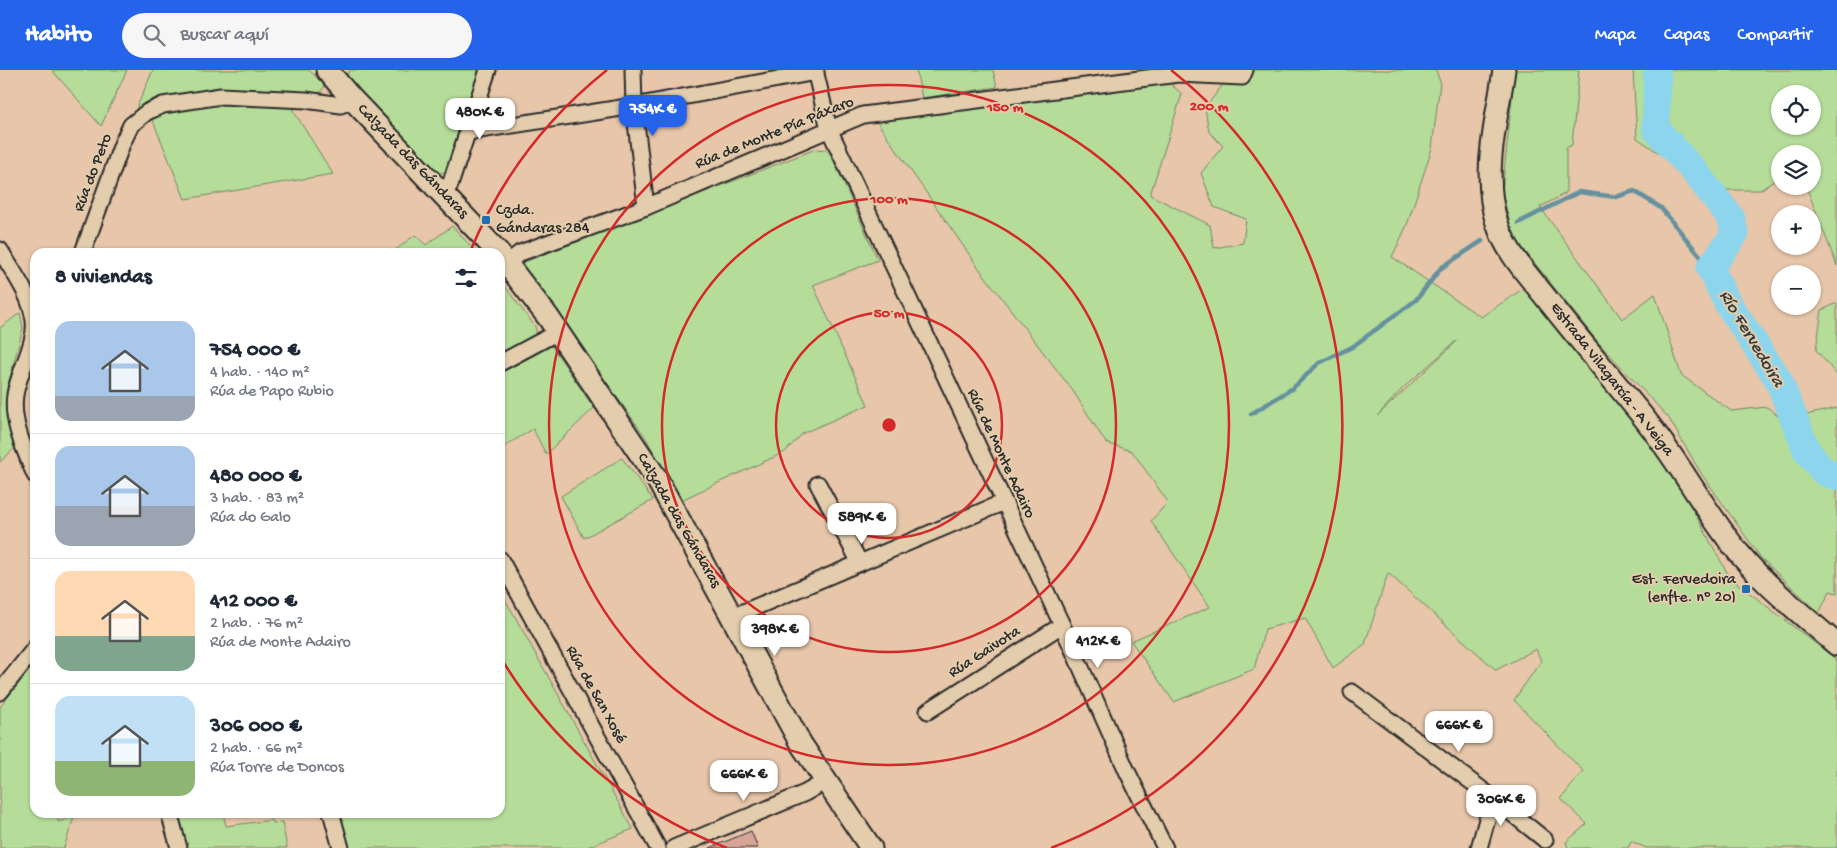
<!DOCTYPE html>
<html lang="es">
<head>
<meta charset="utf-8">
<style>
  :root { --surface:#fff; --page:#f6f6f7; --text:#1f2937; --muted:#747a83; --line:#e0e1e3; --accent:#2563eb }
  body { margin:0; font-family:"Gochi Hand",sans-serif; background:var(--page); color:var(--text); height:100vh; display:flex; flex-direction:column; font-size:19px; white-space:nowrap }
  * { box-sizing:border-box; margin:0 }
  p { font-size:16px; color:var(--muted) }
  .icon { flex:none; width:28px; height:28px; fill:none; stroke:currentColor; stroke-width:2; stroke-linecap:round; stroke-linejoin:round }
  .map { position:relative; flex:1; overflow:hidden }
  .panel { position:absolute; left:30px; top:178px; width:475px; height:570px; display:flex; flex-direction:column; background:var(--surface); border-radius:15px; box-shadow:0 1px 4px #0004 }
  .panel>* { flex:none }
  .fabs { position:absolute; left:1771px; top:15px; display:grid; gap:10px }
  .fabs a { display:grid; place-items:center; width:50px; height:50px; border-radius:50%; background:var(--surface); box-shadow:0 1px 4px #0004; font-size:25px }
  .price { position:absolute; translate:-50% -42px; padding:0 11px; border-radius:10px; background:#fff; color:#222; font-size:16px; line-height:32px; filter:drop-shadow(0 1px 2px #0008) }
  .price::after { content:''; position:absolute; left:50%; top:30px; width:15px; height:11px; margin-left:-8px; background:inherit; clip-path:polygon(0 0,100% 0,50% 100%) }
  .price.active { background:var(--accent); color:#fff }
  ul { padding:0; list-style:none }
  li { display:flex; align-items:center; gap:15px; height:125px; padding:0 25px }
  li+li { border-top:1px solid var(--line) }
  li span { display:grid; place-items:center; flex:none; width:140px; height:100px; border-radius:15px; color:#555 }
  li>.icon { margin-inline-start:auto }
  span .icon { width:60px; height:60px; fill:#fffc; stroke-width:1 }
  li b { font-size:21px }
  h2 { display:flex; justify-content:space-between; align-items:center; height:60px; padding:0 25px; font-size:21px }
  header { display:flex; align-items:center; gap:30px; box-sizing:border-box; height:70px; padding:0 25px; background:var(--accent); color:#fff }
  header strong { font-size:24px }
  nav { display:flex; gap:28px; margin-inline-start:auto; font-size:18px }
  .search { width:350px; height:45px; background:var(--page); display:flex; align-items:center; gap:12px; box-sizing:border-box; padding:0 18px; border-radius:28px; color:var(--muted); font-size:19px }
  .map>svg:first-child { display:block }
  .green { fill:#b5dd99; stroke:#708462; fill-rule:evenodd }
  .lines { fill:none; stroke-linecap:round; stroke-linejoin:round }
  .stream { stroke:#65919f; stroke-width:4.5 }
  .river { stroke:#8cd5ed; stroke-width:28 }
  .building { fill:#d7a598; stroke:#2b2b2b }
  .minor-casing { stroke:#2b2b2b; stroke-width:19 }
  .secondary-casing { stroke:#2b2b2b; stroke-width:25 }
  .minor { stroke:#e3cdac; stroke-width:15 }
  .secondary { stroke:#e3cdac; stroke-width:21 }
  .ring { fill:none; stroke:#d62828; stroke-width:2.5 }
  .poi-dot { fill:#1f6fb2; stroke:#e3cdac; stroke-width:2 }
  .labels { text-anchor:middle; dominant-baseline:central; stroke-width:4; stroke-linejoin:round; paint-order:stroke }
  .street-label { font-size:16px; fill:#2b2b2b; stroke:#e3cdac }
  .poi-label { font-size:16px; fill:#2b2b2b; stroke:#e3cdac; text-anchor:start }
  .water-label { font-size:18px; font-style:italic; fill:#353c3e; stroke:#e3cdac }
  .centre { fill:#d62828; stroke:#e3cdac; stroke-width:2.5 }
  .ring-label { font-size:15px; text-anchor:middle; font-weight:bold; fill:#d62828; stroke:#e3cdac; stroke-width:4; stroke-linejoin:round; paint-order:stroke }
</style>
</head>
<body>
<header>
<strong>Habito</strong>
<div class="search"><svg class="icon" aria-label="search" viewBox="0 0 24 24"><circle cx="10" cy="10" r="6"/><path d="M15 15l6 6"/></svg>Buscar aquí</div>
<nav><a>Mapa</a><a>Capas</a><a>Compartir</a></nav>
</header>
<div class="map">
<svg width="1837" height="778" viewBox="0 0 1837 778">
  <rect width="100%" height="100%" fill="#e7c6aa"/>
  <filter id="ink" filterUnits="userSpaceOnUse"><feTurbulence type="fractalNoise" baseFrequency=".02" numOctaves="2"/><feDisplacementMap in="SourceGraphic" scale="10" xChannelSelector="R" yChannelSelector="G"/><feConvolveMatrix kernelMatrix="1 2 1 2 8 2 1 2 1" color-interpolation-filters="sRGB"/></filter>
  <g filter="url(#ink)">
    <g class="green">
      <path d="M 52,0 L 127,0 L 101,56 Z"/>
      <path d="M 153,0 L 309,0 L 325,16 L 317,26 L 172,26 L 136,39 Z"/>
      <path d="M 350,0 L 485,0 L 450,96 L 445,102 L 435,104 L 345,7 Z"/>
      <path d="M 916,0 L 993,0 L 997,17 L 922,28 Z"/>
      <path d="M 1248,0 L 1436,0 L 1440,12 L 1432,78 L 1407,155 L 1392,187 L 1481,247 L 1524,218 L 1642,361 L 1693,440 L 1730,508 L 1837,590 L 1837,778 L 1646,778 L 1631,771 L 1628,778 L 1568,778 L 1566,772 L 1587,754 L 1561,729 L 1583,701 L 1514,630 L 1541,591 L 1536,579 L 1496,600 L 1388,503 L 1365,574 L 1333,598 L 1305,548 L 1265,559 L 1254,599 L 1174,632 L 1131,571 L 1210,537 L 1151,451 L 1168,432 L 1132,381 L 1106,373 L 1073,321 L 978,197 L 877,52 L 1168,12 L 1182,24 L 1150,125 L 1210,155 L 1214,178 L 1243,173 L 1246,149 L 1214,137 L 1201,103 L 1223,76 L 1209,62 L 1205,38 L 1225,12 ZM 1456,271 L 1456,272 L 1377,346 L 1404,317 Z"/>
      <path d="M 1515,0 L 1579,0 L 1572,75 L 1566,78 L 1566,123 L 1540,137 L 1622,249 L 1655,224 L 1681,305 L 1731,341 L 1767,337 L 1784,350 L 1837,338 L 1837,523 L 1830,521 L 1819,543 L 1761,488 L 1701,403 L 1668,347 L 1597,271 L 1513,166 L 1502,121 Z"/>
      <path d="M 1633,0 L 1837,0 L 1837,196 L 1806,116 L 1812,116 L 1812,84 L 1780,84 L 1780,107 L 1760,120 L 1714,120 L 1689,89 L 1662,85 L 1637,68 ZM 1780,24 L 1812,24 L 1812,56 L 1780,56 Z"/>
      <path d="M 205,33 L 289,34 L 333,104 L 185,129 L 151,46 L 161,40 Z"/>
      <path d="M 816,79 L 827,80 L 832,87 L 878,190 L 813,215 L 868,335 L 803,363 L 785,382 L 681,430 L 644,365 L 522,193 Z"/>
      <path d="M 452,156 L 476,182 L 393,182 L 415,165 L 426,175 Z"/>
      <path d="M 500,210 L 536,258 L 536,264 L 500,284 Z"/>
      <path d="M 1837,233 L 1837,305 L 1816,280 L 1822,240 Z"/>
      <path d="M 20,243 L 23,258 L 6,322 L 16,377 L 0,392 L 0,258 Z"/>
      <path d="M 551,275 L 594,338 L 546,384 L 533,359 L 500,379 L 500,303 Z"/>
      <path d="M 622,388 L 653,430 L 584,468 L 561,426 Z"/>
      <path d="M 500,520 L 633,759 L 585,778 L 350,778 L 340,743 L 500,742 Z"/>
      <path d="M 35,593 L 35,742 L 58,743 L 58,752 L 74,747 L 64,778 L 0,778 L 0,637 Z"/>
      <path d="M 209,743 L 223,743 L 226,756 L 272,750 L 273,753 L 282,752 L 287,778 L 187,778 L 180,747 Z"/>
    </g>
    <g class="lines">
      <g class="stream">
        <path d="M 1518,153 L 1579,122 L 1616,127 L 1634,121 L 1661,138 L 1710,198"/>
        <path d="M 1251,344 L 1293,318 L 1319,293 L 1352,277 L 1416,230 L 1441,198 L 1482,171"/>
      </g>
      <path class="river" d="M 1657,0 L 1656,59 L 1694,101 L 1731,148 L 1735,164 L 1710,198 L 1728,234 L 1778,309 L 1807,381 L 1824,402 L 1837,406"/>
    </g>
    <path class="building" d="M 751,761 L 758,778 L 710,778 Z"/>
    <g class="lines">
      <g class="minor-casing">
        <g id="minor">
          <path d="M 633,0 L 634,36 L 646,137"/>
          <path d="M 815,0 L 829,59 L 1062,555 L 1127,701 L 1165,778"/>
          <path d="M 467,62 L 634,36 L 816,2"/>
          <path d="M 443,125 L 450,115 L 488,0"/>
          <path d="M 0,180 C 13,202 31,225 34,251 C 37,272 18,303 15,325 C 11,352 25,381 35,405"/>
          <path d="M 83,182 L 122,74 L 131,55 L 147,42 L 163,35 L 221,26 L 306,30 L 341,35 L 351,28"/>
          <path d="M 507,193 L 520,183 L 646,137 L 863,45 L 1178,4 L 1242,7 L 1245,0"/>
          <path d="M 500,293 L 558,262"/>
          <path d="M 818,414 L 860,493"/>
          <path d="M 500,489 L 658,778"/>
          <path d="M 732,547 L 1004,432"/>
          <path d="M 0,622 L 35,578"/>
          <path d="M 1352,622 L 1493,728 L 1545,770"/>
          <path d="M 928,641 L 1062,555"/>
          <path d="M 169,742 L 179,778"/>
          <path d="M 331,742 L 341,778"/>
          <path d="M 674,778 L 805,723 L 826,711"/>
          <path d="M 1479,778 L 1493,728"/>
        </g>
      </g>
      <g class="secondary-casing">
        <g id="secondary">
          <path d="M 327,0 L 351,28 L 498,182"/>
          <path d="M 1504,0 C 1497,50 1481,104 1497,153 C 1506,182 1528,205 1547,229 C 1577,267 1609,305 1640,343 C 1674,384 1699,431 1731,473 C 1760,512 1801,543 1837,575"/>
          <path d="M 500,185 L 548,247 L 657,409 L 801,674 L 871,778"/>
        </g>
      </g>
      <use href="#minor" class="minor"/>
      <use href="#secondary" class="secondary"/>
    </g>
  </g>
  <g class="ring">
    <circle cx="889" cy="355" r="113"/>
    <circle cx="889" cy="355" r="227"/>
    <circle cx="889" cy="355" r="340"/>
    <path d="M727 778A453 453 0 0 1 501 588M470 182A453 453 0 0 1 607 0M1171 0A453 453 0 0 1 1051 778"/>
  </g>
  <g class="poi-dot">
    <rect x="481" y="145" width="10" height="10" rx="2.5"/>
    <rect x="1741" y="514" width="10" height="10" rx="2.5"/>
  </g>
  <g class="labels">
    <g class="street-label">
      <text transform="translate(775 64) rotate(-22)">Rúa de Monte Pía Páxaro</text>
      <text transform="translate(412 92) rotate(46)">Calzada das Gándaras</text>
      <text transform="translate(94 103) rotate(-69)">Rúa do Peto</text>
      <text transform="translate(1611 310) rotate(52)">Estrada Vilagarcía - A Veiga</text>
      <text transform="translate(1000 384) rotate(65)">Rúa de Monte Adairo</text>
      <text transform="translate(678 451) rotate(60)">Calzada das Gándaras</text>
      <text transform="translate(985 583) rotate(-33)">Rúa Gaivota</text>
      <text transform="translate(595 625) rotate(61)">Rúa de San Xosé</text>
    </g>
    <g class="poi-label">
      <text x="496" y="141">Czda.<tspan x="496" dy="18">Gándaras 284</tspan></text>
      <text x="1736" y="510" text-anchor="end">Est. Fervedoira<tspan x="1736" dy="18">(enfte. nº 20)</tspan></text>
    </g>
    <g class="water-label">
      <text transform="translate(1751 269) rotate(59)">Río Fervedoira</text>
    </g>
  </g>
  <circle cx="889" cy="355" r="8" class="centre"/>
  <g class="ring-label">
    <text x="1209" y="40">200 m</text>
    <text x="1005" y="41">150 m</text>
    <text x="889" y="133">100 m</text>
    <text x="889" y="247">50 m</text>
  </g>
</svg>
<div class="fabs">
<a><svg class="icon" aria-label="locate" viewBox="0 0 24 24"><circle cx="12" cy="12" r="6"/><path d="M12 2v4M12 18v4M2 12h4M18 12h4"/></svg></a>
<a><svg class="icon" aria-label="layers" viewBox="0 0 24 24"><path d="M12 4l9 5-9 5-9-5zM3 14l9 5 9-5"/></svg></a>
<a>+</a>
<a>−</a>
</div>
<b class="price active" style="left:653px;top:67px">754K €</b>
<b class="price" style="left:480px;top:70px">480K €</b>
<b class="price" style="left:862px;top:475px">589K €</b>
<b class="price" style="left:775px;top:587px">398K €</b>
<b class="price" style="left:1098px;top:599px">412K €</b>
<b class="price" style="left:1459px;top:683px">666K €</b>
<b class="price" style="left:744px;top:732px">666K €</b>
<b class="price" style="left:1501px;top:757px">306K €</b>
<section class="panel">
<h2>8 viviendas<svg class="icon" aria-label="filters" viewBox="0 0 24 24"><path d="M4 7h16M4 17h16"/><circle cx="9" cy="7" r="2"/><circle cx="15" cy="17" r="2"/></svg></h2>
<ul>
<li><span style="background:linear-gradient(#a9c7e8 75%,#9aa5b1 0)"><svg class="icon" aria-label="home" viewBox="0 0 24 24"><path d="M3 11l9-7 9 7M6 9v11h12V9"/></svg></span><div><b>754 000 €</b><p>4 hab. · 140 m²</p><p>Rúa de Papo Rubio</p></div></li>
<li><span style="background:linear-gradient(#a9c7e8 60%,#9aa5b1 0)"><svg class="icon" aria-label="home" viewBox="0 0 24 24"><path d="M3 11l9-7 9 7M6 9v11h12V9"/></svg></span><div><b>480 000 €</b><p>3 hab. · 83 m²</p><p>Rúa do Galo</p></div></li>
<li><span style="background:linear-gradient(#ffd9b3 65%,#7fa58c 0)"><svg class="icon" aria-label="home" viewBox="0 0 24 24"><path d="M3 11l9-7 9 7M6 9v11h12V9"/></svg></span><div><b>412 000 €</b><p>2 hab. · 76 m²</p><p>Rúa de Monte Adairo</p></div></li>
<li><span style="background:linear-gradient(#bfe0f5 65%,#8fb573 0)"><svg class="icon" aria-label="home" viewBox="0 0 24 24"><path d="M3 11l9-7 9 7M6 9v11h12V9"/></svg></span><div><b>306 000 €</b><p>2 hab. · 66 m²</p><p>Rúa Torre de Doncos</p></div></li>
</ul>
</section>
</div>
</body>
</html>
